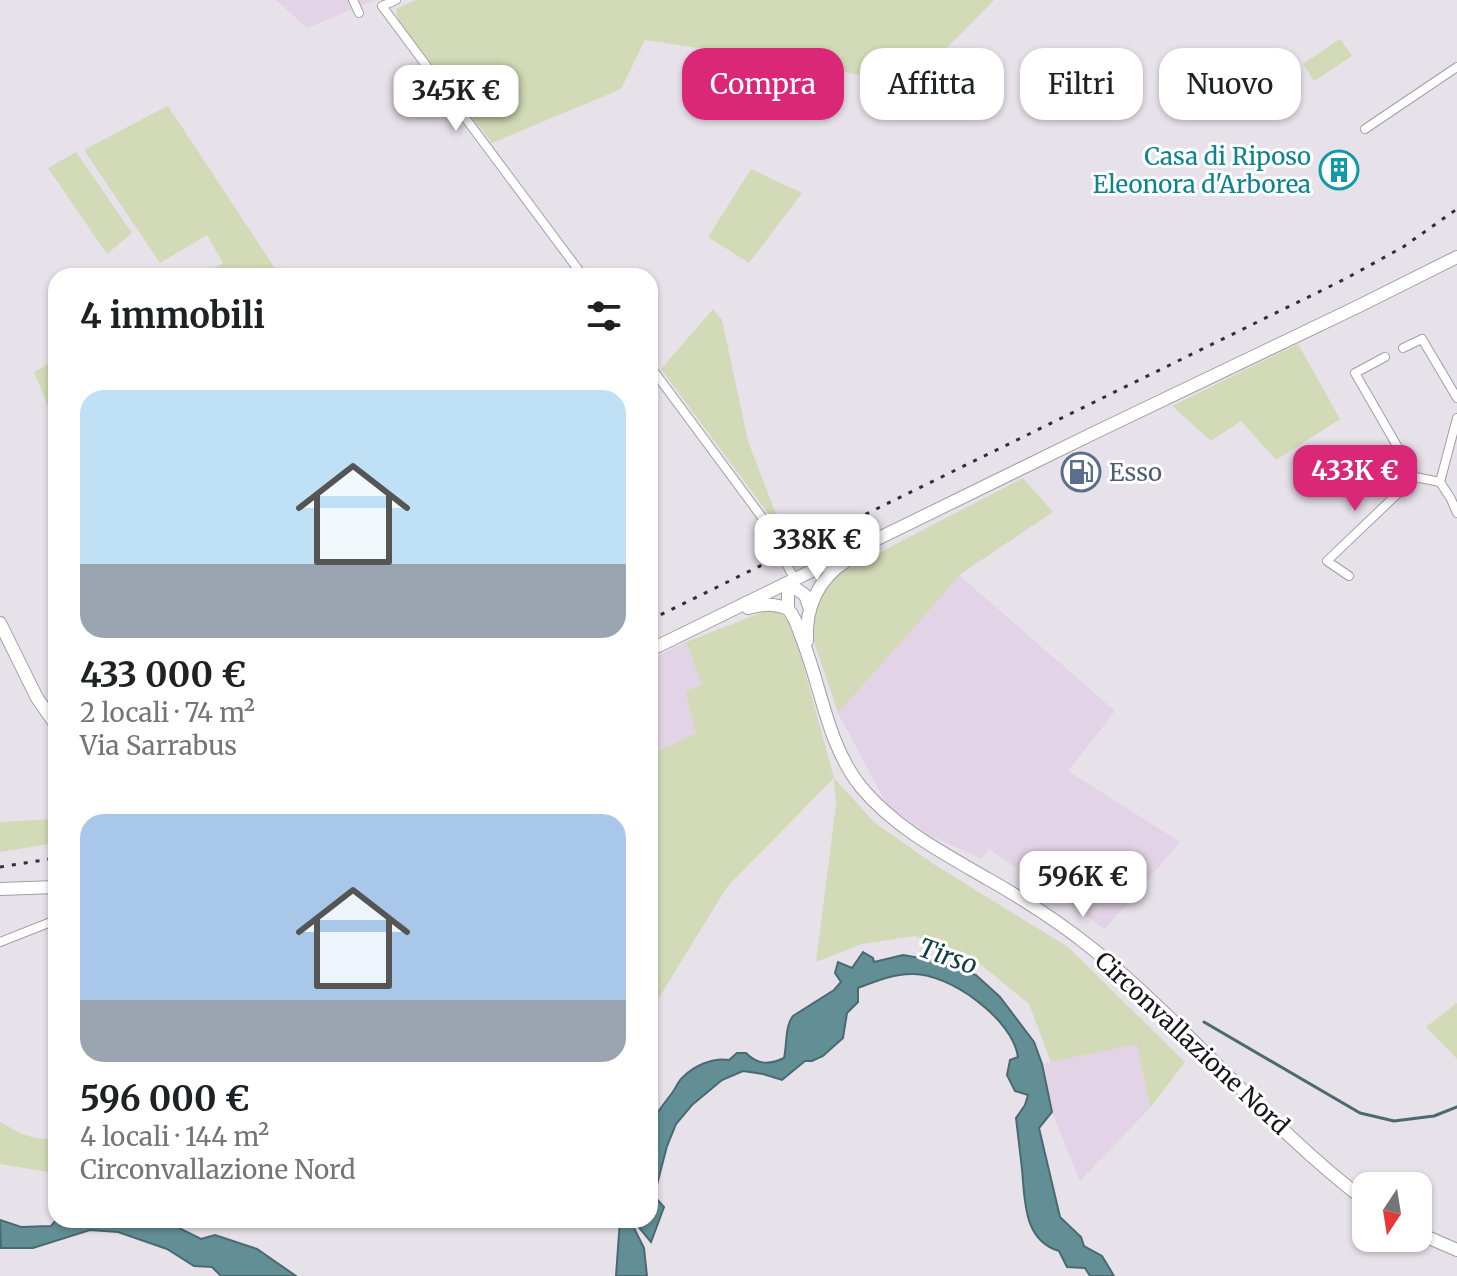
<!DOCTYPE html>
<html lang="it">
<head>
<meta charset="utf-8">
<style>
  :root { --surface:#fff; --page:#f2f2f2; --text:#202124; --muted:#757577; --accent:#db2777 }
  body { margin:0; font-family:Merriweather,serif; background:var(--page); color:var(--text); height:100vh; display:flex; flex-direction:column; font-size:30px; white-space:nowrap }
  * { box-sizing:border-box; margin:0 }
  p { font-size:26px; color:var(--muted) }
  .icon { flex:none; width:44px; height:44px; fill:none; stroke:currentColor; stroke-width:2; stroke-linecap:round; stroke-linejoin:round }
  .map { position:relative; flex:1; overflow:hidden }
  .panel { position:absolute; left:48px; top:268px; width:610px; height:960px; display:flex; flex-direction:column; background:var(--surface); border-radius:24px; box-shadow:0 2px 6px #0004 }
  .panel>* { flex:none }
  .top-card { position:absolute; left:682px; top:48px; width:654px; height:72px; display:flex; gap:16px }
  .needle { width:52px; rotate:192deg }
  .fabs { position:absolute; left:1352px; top:1172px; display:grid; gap:16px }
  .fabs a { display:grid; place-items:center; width:80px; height:80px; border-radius:16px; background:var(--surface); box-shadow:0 2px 6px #0004; font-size:40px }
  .price { position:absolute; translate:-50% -68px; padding:0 18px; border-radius:16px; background:#fff; color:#222; font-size:26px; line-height:52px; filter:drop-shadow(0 2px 4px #0008) }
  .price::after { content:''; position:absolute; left:50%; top:48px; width:24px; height:18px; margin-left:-12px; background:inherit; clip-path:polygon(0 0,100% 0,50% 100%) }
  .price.current { background:var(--accent); color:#fff }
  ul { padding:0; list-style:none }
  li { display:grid; align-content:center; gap:16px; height:424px; padding:0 32px }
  li span { display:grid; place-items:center; height:248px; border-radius:24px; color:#555 }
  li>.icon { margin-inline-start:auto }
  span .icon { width:144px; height:144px; fill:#fffc; stroke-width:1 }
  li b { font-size:34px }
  h2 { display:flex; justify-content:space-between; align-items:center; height:96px; padding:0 32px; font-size:34px }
  .tag { padding:0 28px; border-radius:24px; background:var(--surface); box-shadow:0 2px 6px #0004; font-size:28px; line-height:72px }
  .tag.current { background:var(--accent); color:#fff }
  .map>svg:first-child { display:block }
  .industrial { fill:#e3d3e6 }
  .green { fill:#d3dab7 }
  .water { fill:#618f95; stroke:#4b6a70; stroke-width:2 }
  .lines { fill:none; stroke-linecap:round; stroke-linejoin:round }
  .stream { stroke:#4b6a70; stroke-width:3 }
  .street-casing { stroke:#a29da6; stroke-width:10 }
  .secondary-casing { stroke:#a29da6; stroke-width:14 }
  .street { stroke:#fff; stroke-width:8 }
  .secondary { stroke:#fff; stroke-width:12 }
  .rail { stroke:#333034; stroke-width:3; stroke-dasharray:4 8; stroke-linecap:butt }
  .labels { text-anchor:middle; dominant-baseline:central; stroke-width:6; stroke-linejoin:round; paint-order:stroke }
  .culture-label { font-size:24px; fill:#0d838f; stroke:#fff; text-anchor:end }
  .service-label { font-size:24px; fill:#4e5e75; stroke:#fff; text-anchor:start }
  .street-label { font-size:24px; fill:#171518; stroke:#fff }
  .water-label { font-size:26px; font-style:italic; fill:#113e43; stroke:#fff }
</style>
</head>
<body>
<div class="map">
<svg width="1457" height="1276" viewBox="0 0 1457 1276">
  <rect width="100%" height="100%" fill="#e7e1ea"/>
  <g class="industrial">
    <path d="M 276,0 L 375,0 L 307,28 Z"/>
    <path d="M 959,575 L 1115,711 L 1068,771 L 1180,842 L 1105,929 L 989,849 L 982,859 L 929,835 L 887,805 L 838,713 L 944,594 Z"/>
    <path d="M 686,642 L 702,684 L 685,692 L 696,733 L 650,755 L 650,660 Z"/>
    <path d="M 1137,1043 L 1150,1108 L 1080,1181 L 1052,1112 L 1042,1064 Z"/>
  </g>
  <g class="green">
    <path d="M 416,0 L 994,0 L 911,84 L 766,58 L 645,40 L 621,89 L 492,143 L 398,20 L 396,9 Z"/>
    <path d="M 1340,39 L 1352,56 L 1314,81 L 1303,64 Z"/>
    <path d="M 167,106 L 168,106 L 280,276 L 201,276 L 223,263 L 207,235 L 160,263 L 84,150 Z"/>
    <path d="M 76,152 L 132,233 L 107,254 L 48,168 Z"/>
    <path d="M 751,169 L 802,193 L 749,263 L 708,237 Z"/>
    <path d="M 713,309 L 722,320 L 748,441 L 784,535 L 661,369 Z"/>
    <path d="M 1298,344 L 1340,419 L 1276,460 L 1241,421 L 1211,441 L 1172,406 Z"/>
    <path d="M 56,360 L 56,426 L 34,372 Z"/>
    <path d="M 1023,478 L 1053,512 L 959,575 L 944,594 L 838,713 L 811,633 L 817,609 L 827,585 L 844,571 Z"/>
    <path d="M 768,610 C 786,613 788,619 795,635 L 834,778 L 875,823 L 935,865 L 1068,947 L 1185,1062 L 1150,1108 L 1137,1044 L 1051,1062 L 1029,1004 L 968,954 L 915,936 L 862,944 L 816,962 L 836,805 L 834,778 L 727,887 L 650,1012 L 650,755 L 696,733 L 685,692 L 702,684 L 686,642 Z"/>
    <path d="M 56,819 L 56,843 L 0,852 L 0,822 Z"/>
    <path d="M 1457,1003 L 1457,1059 L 1426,1027 Z"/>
    <path d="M 0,1122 C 20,1133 33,1142 56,1138 L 56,1152 L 48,1172 L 0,1164 Z"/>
  </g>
  <g class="water">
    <path d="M 863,952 L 873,958 L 874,962 L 903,955 L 943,962 L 976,975 L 1000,997 L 1034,1042 L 1042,1064 L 1052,1112 L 1039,1128 L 1060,1217 L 1081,1237 L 1084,1246 L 1102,1256 L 1114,1276 L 1090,1276 L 1085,1268 L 1067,1267 L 1059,1251 C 1023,1240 1025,1200 1022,1169 C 1020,1152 1018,1135 1016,1118 L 1025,1105 L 1028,1095 L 1015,1091 L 1007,1075 L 1010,1060 L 1018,1057 C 1013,1019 949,973 912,974 C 893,974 876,981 858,988 L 858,1002 L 847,1013 L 843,1038 L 823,1056 L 812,1061 L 805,1061 L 782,1080 L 763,1074 L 743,1071 L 722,1080 L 692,1105 L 676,1124 L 667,1146 L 654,1196 L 664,1207 L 651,1242 L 637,1225 L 634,1228 L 644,1248 L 647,1276 L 616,1276 L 620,1220 L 650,1220 L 650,1125 C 656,1113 664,1104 672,1093 C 676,1088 678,1081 683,1077 C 694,1066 713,1057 729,1060 L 737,1053 L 746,1053 C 758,1065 769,1065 784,1058 C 787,1045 785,1026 793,1016 L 834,990 L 841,982 L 835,973 L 838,962 L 852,968 Z"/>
    <path d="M 0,1220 L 21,1227 L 51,1226 L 56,1220 L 163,1220 L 201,1239 L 215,1235 L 257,1249 L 296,1276 L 221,1276 L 212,1267 L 194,1266 L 167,1249 L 118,1232 L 90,1230 L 33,1248 L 1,1248 Z"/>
  </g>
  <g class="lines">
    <path class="stream" d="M 1204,1022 L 1360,1113 L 1394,1121 L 1434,1116 L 1457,1107"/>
    <g class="street-casing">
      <g id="street">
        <path d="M 353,0 L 359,13"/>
        <path d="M 396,0 L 382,6 L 583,276"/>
        <path d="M 1365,129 L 1457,67"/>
        <path d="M 1403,348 L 1422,339 L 1457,398"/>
        <path d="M 1385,357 L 1355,373 L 1415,477"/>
        <path d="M 650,366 L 761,516 L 795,580"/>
        <path d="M 1440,482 L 1457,418"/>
        <path d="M 1440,482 L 1451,499 L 1457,513"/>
        <path d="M 1349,576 L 1327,561 L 1415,477 L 1440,482"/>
        <path d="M 0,942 L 56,920"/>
      </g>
    </g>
    <g class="secondary-casing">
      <g id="secondary">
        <path d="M 788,583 L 788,609 C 795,617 797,625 801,636 C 821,685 827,745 861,787 C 895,828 943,853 988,879 C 1025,900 1061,923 1094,950 C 1190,1028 1268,1127 1366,1201"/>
        <path d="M 788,583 L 805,595 L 810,609"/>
        <path d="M 748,608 C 763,604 774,603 788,609"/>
        <path d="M 0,623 L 37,698 L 56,725"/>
        <path d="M 807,641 C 805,608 818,579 846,561"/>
        <path d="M 650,650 L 1096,432 L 1359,306 L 1457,257"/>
        <path d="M 0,889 L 56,887"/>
        <path d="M 1418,1233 L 1457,1250"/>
      </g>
    </g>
    <use href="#street" class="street"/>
    <use href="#secondary" class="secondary"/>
    <g class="rail">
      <path d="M 650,620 L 1345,279 L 1403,247 L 1457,209"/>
      <path d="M 0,867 L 56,858"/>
    </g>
  </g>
  <defs>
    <g id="building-ring" transform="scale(2)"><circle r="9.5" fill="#fff" stroke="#0f9aa8" stroke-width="1.5"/><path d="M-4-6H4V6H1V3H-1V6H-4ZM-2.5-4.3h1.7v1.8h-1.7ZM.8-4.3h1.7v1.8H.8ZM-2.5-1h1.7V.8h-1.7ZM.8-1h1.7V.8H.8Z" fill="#0f9aa8"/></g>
    <g id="fuel-ring" transform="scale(2)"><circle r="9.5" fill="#fff" stroke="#5c6f8a" stroke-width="1.5"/><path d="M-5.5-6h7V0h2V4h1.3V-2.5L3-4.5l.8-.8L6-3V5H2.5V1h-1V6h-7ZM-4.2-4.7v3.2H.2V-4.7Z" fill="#5c6f8a"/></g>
  </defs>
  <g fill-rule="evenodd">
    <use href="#building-ring" x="1339" y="170"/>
    <use href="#fuel-ring" x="1081" y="472"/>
  </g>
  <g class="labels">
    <g class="culture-label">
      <text x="1311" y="156">Casa di Riposo<tspan x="1311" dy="28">Eleonora d'Arborea</tspan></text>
    </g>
    <g class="service-label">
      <text x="1109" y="472">Esso</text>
    </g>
    <g class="street-label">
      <text transform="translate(1192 1043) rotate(43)">Circonvallazione Nord</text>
    </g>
    <g class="water-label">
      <text transform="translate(948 956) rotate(19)">Tirso</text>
    </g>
  </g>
</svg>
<div class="fabs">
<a><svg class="needle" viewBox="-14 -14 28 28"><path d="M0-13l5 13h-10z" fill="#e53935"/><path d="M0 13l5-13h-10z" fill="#757577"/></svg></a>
</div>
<b class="price" style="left:456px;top:133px">345K €</b>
<b class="price current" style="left:1355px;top:513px">433K €</b>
<b class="price" style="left:817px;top:582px">338K €</b>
<b class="price" style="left:1083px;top:919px">596K €</b>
<div class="top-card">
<a class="tag current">Compra</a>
<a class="tag">Affitta</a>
<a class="tag">Filtri</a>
<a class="tag">Nuovo</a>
</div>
<section class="panel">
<h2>4 immobili<svg class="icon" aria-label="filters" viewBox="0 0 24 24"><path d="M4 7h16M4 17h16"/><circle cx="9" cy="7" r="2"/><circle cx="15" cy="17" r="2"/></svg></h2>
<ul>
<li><span style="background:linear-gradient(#bfe0f5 70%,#9aa5b1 0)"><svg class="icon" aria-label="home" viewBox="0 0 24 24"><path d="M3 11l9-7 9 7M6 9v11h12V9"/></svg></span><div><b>433 000 €</b><p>2 locali · 74 m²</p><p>Via Sarrabus</p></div></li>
<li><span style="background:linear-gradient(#a9c7e8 75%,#9aa5b1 0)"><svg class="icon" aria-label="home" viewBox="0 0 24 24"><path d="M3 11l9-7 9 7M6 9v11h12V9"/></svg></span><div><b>596 000 €</b><p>4 locali · 144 m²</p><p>Circonvallazione Nord</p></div></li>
</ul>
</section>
</div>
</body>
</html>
